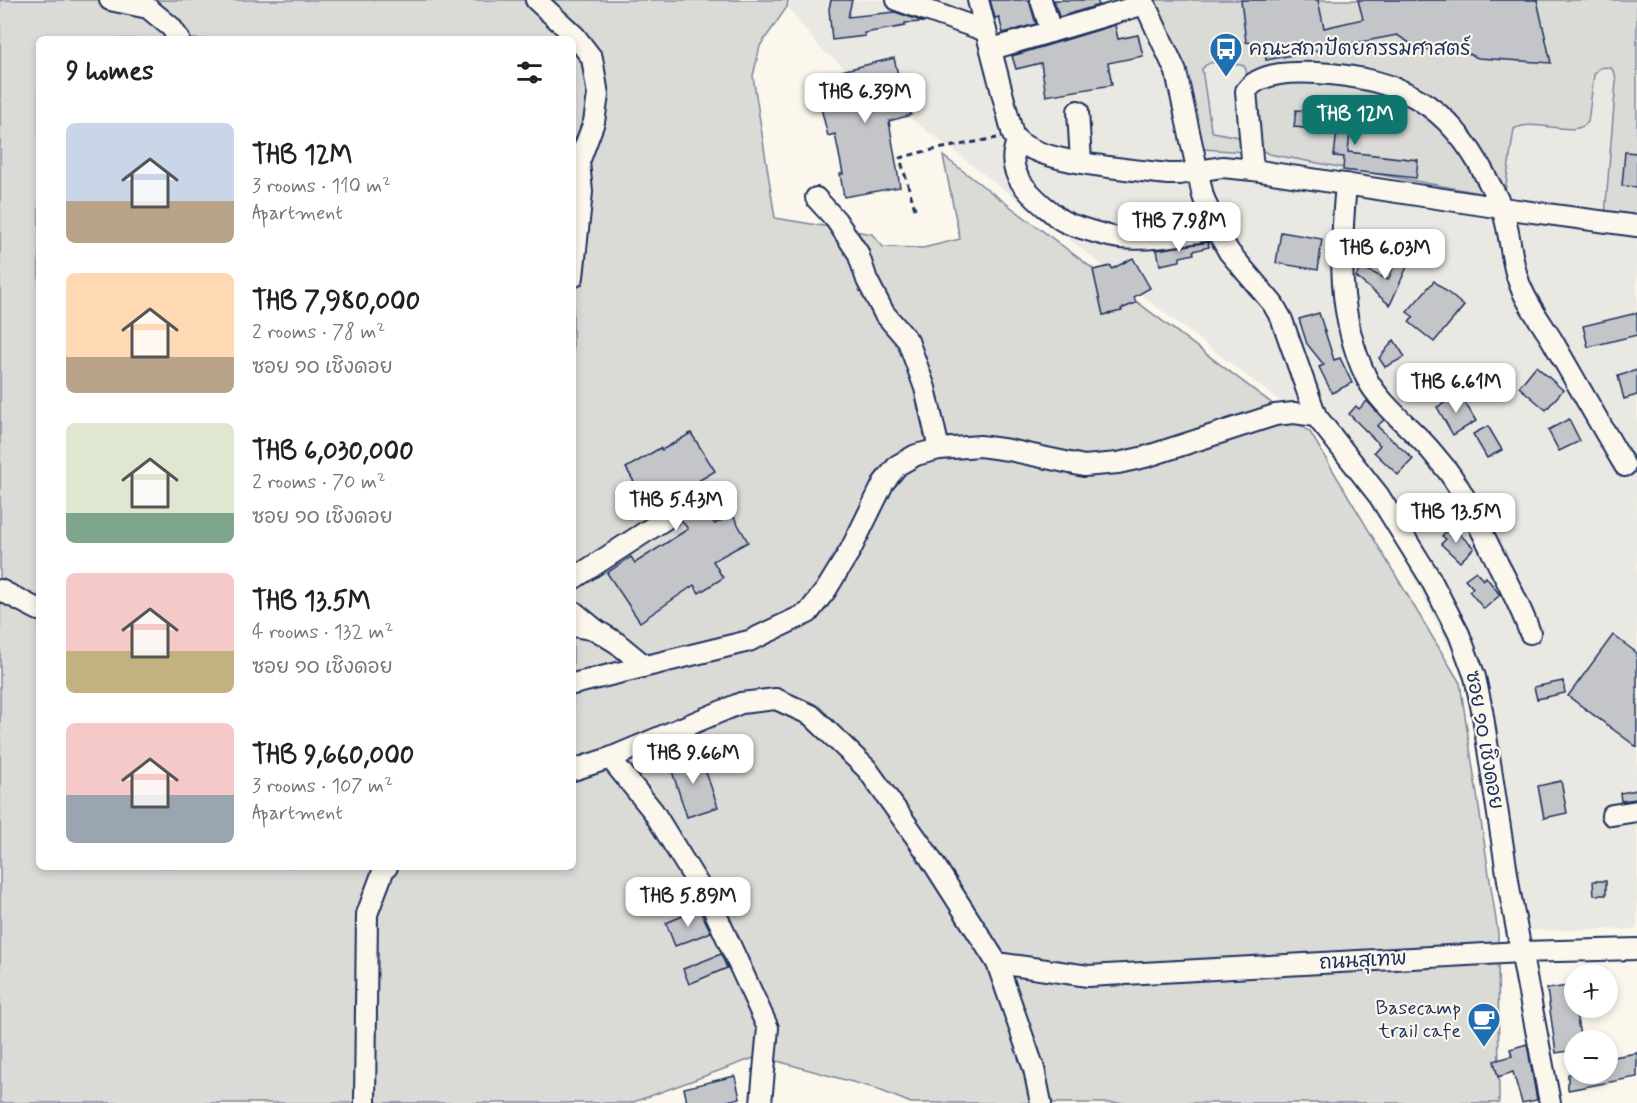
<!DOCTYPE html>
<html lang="en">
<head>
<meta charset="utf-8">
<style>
  :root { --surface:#fff; --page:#f2f2f2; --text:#222; --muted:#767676; --accent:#0f766e }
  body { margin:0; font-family:Mynerve,"Playpen Sans Thai",sans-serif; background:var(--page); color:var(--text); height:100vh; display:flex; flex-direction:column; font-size:22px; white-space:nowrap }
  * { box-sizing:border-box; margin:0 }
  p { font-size:20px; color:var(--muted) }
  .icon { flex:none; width:33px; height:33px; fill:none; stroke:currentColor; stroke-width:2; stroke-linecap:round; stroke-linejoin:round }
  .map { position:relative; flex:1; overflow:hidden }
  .details { position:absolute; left:36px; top:36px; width:540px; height:834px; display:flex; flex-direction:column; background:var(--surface); border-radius:9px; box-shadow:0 3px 9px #0003 }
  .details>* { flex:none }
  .tools { position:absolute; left:1564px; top:964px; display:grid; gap:12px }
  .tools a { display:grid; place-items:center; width:54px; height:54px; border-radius:50%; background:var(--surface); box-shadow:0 3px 9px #0003; font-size:30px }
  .price { position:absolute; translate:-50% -51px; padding:0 14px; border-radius:12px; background:#fff; color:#222; font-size:20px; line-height:39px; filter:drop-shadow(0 2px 3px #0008) }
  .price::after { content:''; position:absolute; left:50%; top:36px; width:18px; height:14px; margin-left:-9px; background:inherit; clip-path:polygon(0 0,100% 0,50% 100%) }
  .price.active { background:var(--accent); color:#fff }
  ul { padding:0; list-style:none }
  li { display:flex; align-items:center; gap:18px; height:150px; padding:0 30px }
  li span { display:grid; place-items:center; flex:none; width:168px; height:120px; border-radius:9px; color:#555 }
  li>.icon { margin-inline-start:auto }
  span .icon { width:72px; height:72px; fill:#fffc; stroke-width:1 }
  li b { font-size:26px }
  h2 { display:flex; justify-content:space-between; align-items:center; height:72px; padding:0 30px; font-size:26px }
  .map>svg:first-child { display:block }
  .built { fill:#eae8e2 }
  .green { fill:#dadad7; stroke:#7a849a; stroke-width:1.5; fill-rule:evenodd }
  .building { fill:#c3c5c9; stroke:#1b2f5e; stroke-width:1.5 }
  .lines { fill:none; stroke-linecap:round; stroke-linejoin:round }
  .minor-casing { stroke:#1b2f5e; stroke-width:24 }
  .path { stroke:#1b2f5e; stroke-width:3; stroke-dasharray:6 4.5; stroke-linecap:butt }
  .minor { stroke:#fbf7ec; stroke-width:20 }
  .labels { text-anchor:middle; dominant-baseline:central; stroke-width:4.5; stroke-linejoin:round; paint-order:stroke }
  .poi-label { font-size:20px; fill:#1b2f5e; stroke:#fbf7ec; text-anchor:start }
  .street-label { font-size:20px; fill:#1b2f5e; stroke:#fbf7ec }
</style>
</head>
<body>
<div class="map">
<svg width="1637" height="1103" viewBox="0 0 1637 1103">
  <rect width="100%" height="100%" fill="#fbf7ec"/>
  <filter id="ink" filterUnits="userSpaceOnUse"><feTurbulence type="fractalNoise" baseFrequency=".0167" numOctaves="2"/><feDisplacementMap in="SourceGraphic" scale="12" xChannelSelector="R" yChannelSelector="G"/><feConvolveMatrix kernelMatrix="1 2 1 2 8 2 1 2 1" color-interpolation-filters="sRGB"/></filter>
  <g filter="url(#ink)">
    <path class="built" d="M 788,0 L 1637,0 L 1637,929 L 1508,931 L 1467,681 L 1397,545 L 1320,432 L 822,50 L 787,7 Z"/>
    <g class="green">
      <path d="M 0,0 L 788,0 L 787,7 L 760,46 L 753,76 L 775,218 L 872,234 L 883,247 L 923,248 L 960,239 L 943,156 L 1310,432 L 1460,683 L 1498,933 L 1499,1103 L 911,1103 L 874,1088 L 759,1056 L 631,1103 L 0,1103 ZM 39,39 L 573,39 L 573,867 L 39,867 Z"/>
      <path d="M 1151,0 L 1637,0 L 1637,220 L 1605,216 L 1616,81 L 1615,74 L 1611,68 C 1603,66 1598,67 1594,75 L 1588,122 C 1575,139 1534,117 1514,129 L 1505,192 L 1496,196 L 1269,154 L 1261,150 L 1257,145 L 1246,70 L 1244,66 C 1231,63 1210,57 1202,69 L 1211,129 L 1213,132 L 1244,138 L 1245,152 L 1204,149 L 1200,138 L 1180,54 Z"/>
    </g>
    <g class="building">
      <path d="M 831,0 L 852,0 L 848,17 L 895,12 L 924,22 L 905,23 L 905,26 L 864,33 L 865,36 L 832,40 L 829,9 Z"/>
      <path d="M 990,0 L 1029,0 L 1036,24 L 1003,33 L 999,17 L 995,18 Z"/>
      <path d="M 1054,0 L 1097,0 L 1099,5 L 1059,17 Z"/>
      <path d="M 1241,0 L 1318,0 L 1324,28 L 1363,19 L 1358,0 L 1537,0 L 1551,63 L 1478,58 L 1459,49 L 1447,51 L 1424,49 L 1413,45 L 1397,35 L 1266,60 L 1264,45 L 1246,42 Z"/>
      <path d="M 1115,25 L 1118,39 L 1138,35 L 1143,56 L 1108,63 L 1112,85 L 1046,96 L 1041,63 L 1016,69 L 1012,56 Z"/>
      <path d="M 894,58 L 901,88 L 905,87 L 911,115 L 889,121 L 900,187 L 844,197 L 840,174 L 843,174 L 835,134 L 828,136 L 821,108 L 824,107 L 817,77 Z"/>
      <path d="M 1296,110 L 1352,115 L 1348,152 L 1418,160 L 1416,178 L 1343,170 L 1344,157 L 1334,156 L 1337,131 L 1294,127 Z"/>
      <path d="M 1625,152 L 1637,153 L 1637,187 L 1622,186 Z"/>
      <path d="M 1281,232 L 1322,239 L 1318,270 L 1276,263 Z"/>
      <path d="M 1208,242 L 1209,247 L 1193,251 L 1194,254 L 1180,257 L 1180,261 L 1160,265 L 1157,250 Z"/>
      <path d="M 1398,255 L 1410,260 L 1390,305 L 1356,277 L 1361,267 L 1388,280 Z"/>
      <path d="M 1133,258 L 1150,288 L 1134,297 L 1136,303 L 1121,309 L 1122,311 L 1103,315 L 1093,270 L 1111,266 L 1112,269 Z"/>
      <path d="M 1434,281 L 1464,306 L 1434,342 L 1409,322 L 1414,317 L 1407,312 Z"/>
      <path d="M 1319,313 L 1334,360 L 1340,358 L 1352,383 L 1332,393 L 1319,367 L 1324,365 L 1307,344 L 1299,319 Z"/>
      <path d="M 1637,313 L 1637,335 L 1588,347 L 1583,326 Z"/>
      <path d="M 1394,340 L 1405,357 L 1385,367 L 1379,358 Z"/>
      <path d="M 1536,366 L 1563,390 L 1546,410 L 1519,387 Z"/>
      <path d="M 1637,370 L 1637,395 L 1624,399 L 1618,376 Z"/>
      <path d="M 1460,394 L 1476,421 L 1453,435 L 1437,407 Z"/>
      <path d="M 1367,401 L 1384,420 L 1377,426 L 1413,459 L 1398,475 L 1374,452 L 1380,445 L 1349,414 L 1356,406 L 1359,409 Z"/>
      <path d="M 1569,419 L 1580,441 L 1559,451 L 1548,430 Z"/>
      <path d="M 1488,426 L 1502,450 L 1487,458 L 1473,434 Z"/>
      <path d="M 691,433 L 715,471 L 685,489 L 698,510 L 701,508 L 715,524 L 732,514 L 748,542 L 713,561 L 723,578 L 699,593 L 694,585 L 640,622 L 607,573 L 631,557 L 635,563 L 688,529 L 681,520 L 680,509 L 675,505 L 669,504 L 664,497 L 648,506 L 626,468 L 660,448 L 662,450 Z"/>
      <path d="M 1451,526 L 1474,548 L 1460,562 L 1441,544 L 1446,539 L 1442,536 Z"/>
      <path d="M 1476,571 L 1483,580 L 1486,577 L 1500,595 L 1484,609 L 1469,591 L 1473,588 L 1465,579 Z"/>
      <path d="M 1613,635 L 1637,653 L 1637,747 L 1568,696 Z"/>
      <path d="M 1563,681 L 1565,693 L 1537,699 L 1534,687 Z"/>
      <path d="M 699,752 L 718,807 L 687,817 L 669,762 Z"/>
      <path d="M 1561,781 L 1567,813 L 1544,818 L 1538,786 Z"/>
      <path d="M 1637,790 L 1637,799 L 1621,801 L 1620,793 Z"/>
      <path d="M 1593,881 L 1606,881 L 1606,895 L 1594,895 Z"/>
      <path d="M 699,909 L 711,932 L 675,946 L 666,923 Z"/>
      <path d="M 721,954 L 727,968 L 689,984 L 683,969 Z"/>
      <path d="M 1575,985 L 1575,1008 L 1581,1041 L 1575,1041 L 1575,1050 L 1556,1053 L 1547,989 Z"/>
      <path d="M 1527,1044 L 1537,1100 L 1522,1103 L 1513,1072 L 1498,1077 L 1494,1061 L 1512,1056 L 1510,1049 Z"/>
      <path d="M 1637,1053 L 1637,1077 L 1568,1090 L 1568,1074 L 1608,1074 L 1608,1058 Z"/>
      <path d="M 735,1076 L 740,1098 L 719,1103 L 687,1103 L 684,1088 Z"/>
    </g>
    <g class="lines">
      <g class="minor-casing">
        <g id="minor">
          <path d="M 110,0 L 148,8 L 171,27 L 179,39"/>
          <path d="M 536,0 L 575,36 L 592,58 L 598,95 L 594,122 L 579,162 L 582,192 L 573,277"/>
          <path d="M 897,0 L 986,31"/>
          <path d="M 978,0 L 1013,135 C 1032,164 1133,169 1168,174 L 1180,174 L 1222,167 L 1253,170 L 1502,208 L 1637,226"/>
          <path d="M 1041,0 L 1051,31"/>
          <path d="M 1143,0 L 1176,72 L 1203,196 L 1216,229 L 1229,252 L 1273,304 L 1282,320 L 1316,416 L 1379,496 L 1430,578 L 1459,634 L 1475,677 L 1482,710 L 1510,893 L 1550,1103"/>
          <path d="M 992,49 L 1145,4"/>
          <path d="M 1078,111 L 1081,162"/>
          <path d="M 1017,142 C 1005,170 1024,189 1045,207 C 1051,211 1057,218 1063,221 C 1072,226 1109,237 1120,238 C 1151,241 1185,234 1216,229"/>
          <path d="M 1253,170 L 1246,91 C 1260,71 1296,72 1318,73 C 1399,78 1448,103 1486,177 C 1491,187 1498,198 1502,209 C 1511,233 1510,261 1520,285 C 1527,304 1541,322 1552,340 C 1576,382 1600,424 1625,466"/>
          <path d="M 1346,184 C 1340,249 1337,316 1366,377 C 1377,400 1406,424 1423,442 C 1432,451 1439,461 1447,470 C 1465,494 1478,524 1491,550 C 1505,578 1520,604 1530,633"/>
          <path d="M 816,198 L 836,220 L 858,253 L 867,280 L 884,313 L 908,341 L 925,388 L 939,449"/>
          <path d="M 573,579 L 670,516"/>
          <path d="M 0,590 L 39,610"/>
          <path d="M 573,611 L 596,630"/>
          <path d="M 573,626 L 596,630 L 617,643 L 645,666"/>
          <path d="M 573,684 L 749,641 L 808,613 L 826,590 L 851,549 L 884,482 L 898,465 L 916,455 L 939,449 L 980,446 L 1009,450 L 1084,466 L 1118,463 L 1145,457 L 1275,415 L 1294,413 L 1316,416"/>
          <path d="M 610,758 L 653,811 L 714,910 L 768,1028 L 761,1103"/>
          <path d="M 573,770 L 610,758 L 741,703 L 776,699 L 811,715 L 867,769 L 925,850 L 997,963"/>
          <path d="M 1612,815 L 1637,811"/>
          <path d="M 365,1103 L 367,914 L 384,869 L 387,867"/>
          <path d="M 1041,1103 L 1034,1069 L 997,963 L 1088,976 L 1521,952 L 1637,949"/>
        </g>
      </g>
      <path class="path" d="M 915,209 L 900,158 L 922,152 L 997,138"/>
      <use href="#minor" class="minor"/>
    </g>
  </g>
  <defs>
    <g id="bus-pin" transform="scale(1.725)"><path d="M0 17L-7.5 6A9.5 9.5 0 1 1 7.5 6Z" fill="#1f6fb2" stroke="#fbf7ec"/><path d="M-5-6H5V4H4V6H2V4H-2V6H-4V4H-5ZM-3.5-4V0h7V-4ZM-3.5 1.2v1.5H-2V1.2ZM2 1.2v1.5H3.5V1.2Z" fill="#fff"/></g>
    <g id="cafe-pin" transform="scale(1.725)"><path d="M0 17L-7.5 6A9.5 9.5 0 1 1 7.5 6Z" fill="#1f6fb2" stroke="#fbf7ec"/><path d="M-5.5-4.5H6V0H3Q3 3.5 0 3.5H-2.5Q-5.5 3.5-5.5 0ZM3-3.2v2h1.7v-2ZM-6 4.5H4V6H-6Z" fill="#fff"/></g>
  </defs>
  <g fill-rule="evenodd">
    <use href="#bus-pin" x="1226" y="49"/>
    <use href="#cafe-pin" x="1484" y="1019"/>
  </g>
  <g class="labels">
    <g class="poi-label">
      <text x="1249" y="49">คณะสถาปัตยกรรมศาสตร์</text>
      <text x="1461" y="1008" text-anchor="end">Basecamp<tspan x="1461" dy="23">trail cafe</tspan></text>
    </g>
    <g class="street-label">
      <text transform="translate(1484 740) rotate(80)">ซอย ๑๐ เชิงดอย</text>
      <text transform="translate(1363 961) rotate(-3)">ถนนสุเทพ</text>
    </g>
  </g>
</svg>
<div class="tools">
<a>+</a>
<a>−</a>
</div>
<b class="price" style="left:865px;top:124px">THB 6.39M</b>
<b class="price active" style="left:1355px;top:146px">THB 12M</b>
<b class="price" style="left:1179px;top:253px">THB 7.98M</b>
<b class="price" style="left:1385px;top:280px">THB 6.03M</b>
<b class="price" style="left:1456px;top:414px">THB 6.61M</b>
<b class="price" style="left:676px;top:532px">THB 5.43M</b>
<b class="price" style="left:1456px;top:544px">THB 13.5M</b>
<b class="price" style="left:693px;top:785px">THB 9.66M</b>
<b class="price" style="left:688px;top:928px">THB 5.89M</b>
<section class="details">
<h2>9 homes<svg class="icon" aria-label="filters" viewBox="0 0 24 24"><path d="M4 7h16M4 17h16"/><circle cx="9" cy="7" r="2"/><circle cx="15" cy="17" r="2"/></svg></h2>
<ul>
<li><span style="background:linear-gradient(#c9d6e8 65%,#b9a48a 0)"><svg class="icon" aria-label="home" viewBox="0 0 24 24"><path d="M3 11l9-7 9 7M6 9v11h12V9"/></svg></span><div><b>THB 12M</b><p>3 rooms · 110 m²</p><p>Apartment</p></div></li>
<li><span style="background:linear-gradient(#ffd9b3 70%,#b9a48a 0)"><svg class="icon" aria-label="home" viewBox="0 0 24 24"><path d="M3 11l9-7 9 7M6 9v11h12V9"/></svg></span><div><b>THB 7,980,000</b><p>2 rooms · 78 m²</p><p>ซอย ๑๐ เชิงดอย</p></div></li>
<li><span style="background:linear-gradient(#dfe7d0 75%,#7fa58c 0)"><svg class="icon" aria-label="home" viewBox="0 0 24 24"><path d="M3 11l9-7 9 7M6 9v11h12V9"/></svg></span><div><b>THB 6,030,000</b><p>2 rooms · 70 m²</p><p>ซอย ๑๐ เชิงดอย</p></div></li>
<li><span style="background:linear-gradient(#f6c9c9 65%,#c2b280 0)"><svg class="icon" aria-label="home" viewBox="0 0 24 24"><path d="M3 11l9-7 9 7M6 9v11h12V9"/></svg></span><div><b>THB 13.5M</b><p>4 rooms · 132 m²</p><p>ซอย ๑๐ เชิงดอย</p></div></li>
<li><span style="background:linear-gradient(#f6c9c9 60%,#9aa5b1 0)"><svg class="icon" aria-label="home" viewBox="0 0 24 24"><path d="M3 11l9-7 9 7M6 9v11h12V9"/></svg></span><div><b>THB 9,660,000</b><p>3 rooms · 107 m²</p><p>Apartment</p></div></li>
</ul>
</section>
</div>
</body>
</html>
